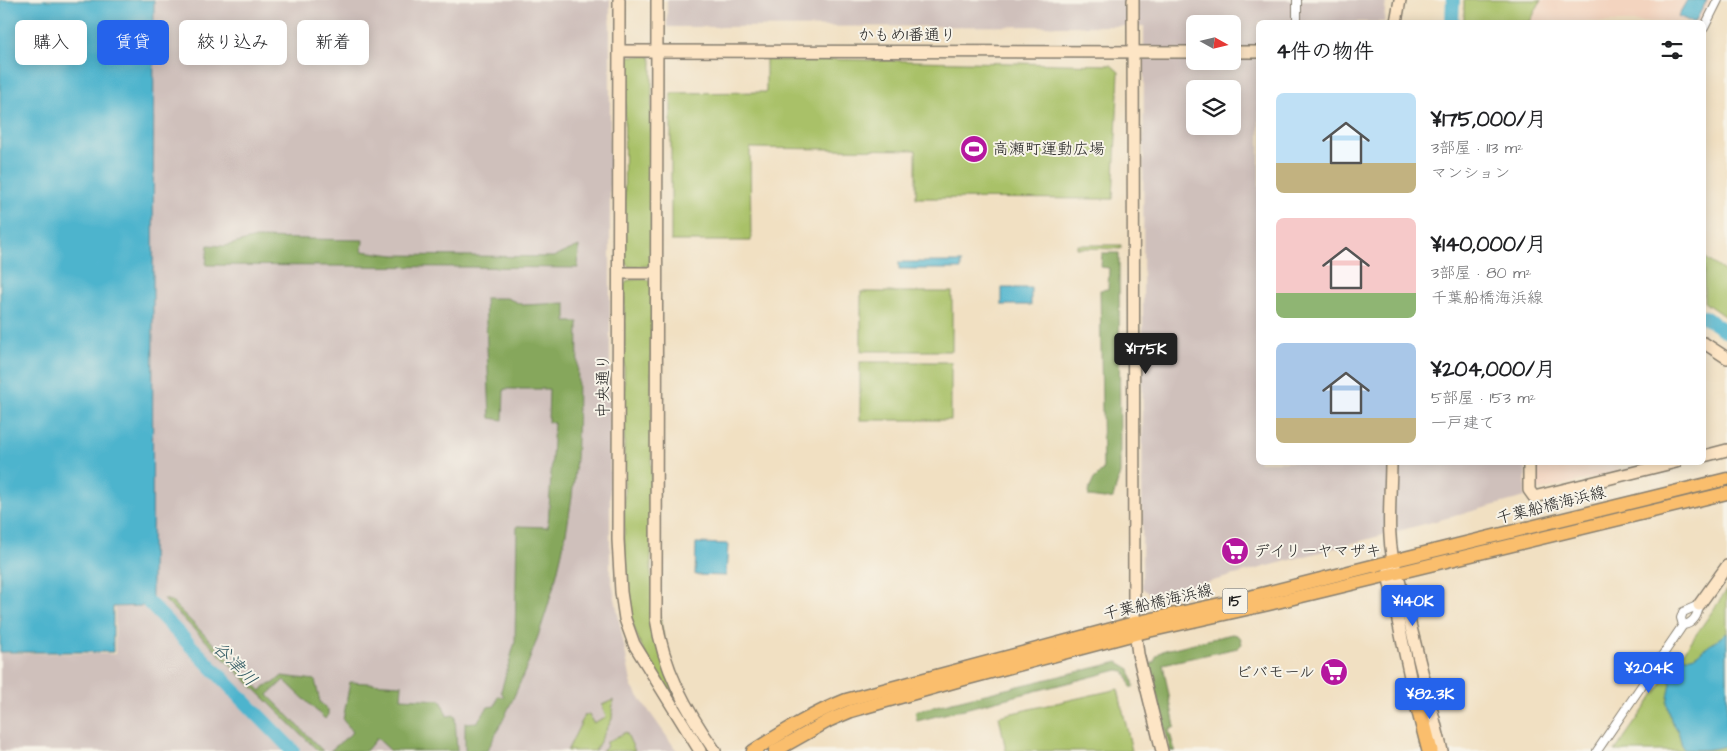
<!DOCTYPE html>
<html lang="ja">
<head>
<meta charset="utf-8">
<style>
  :root { --surface:#fff; --page:#f6f6f6; --text:#202124; --muted:#757577; --accent:#2563eb }
  body { margin:0; font-family:"Architects Daughter","Klee One",sans-serif; background:var(--page); color:var(--text); height:100vh; display:flex; flex-direction:column; font-size:19px; white-space:nowrap }
  * { box-sizing:border-box; margin:0 }
  p { font-size:16px; color:var(--muted) }
  .icon { flex:none; width:28px; height:28px; fill:none; stroke:currentColor; stroke-width:2; stroke-linecap:round; stroke-linejoin:round }
  .map { position:relative; flex:1; overflow:hidden }
  .side { position:absolute; left:1256px; top:20px; width:450px; height:445px; display:flex; flex-direction:column; background:var(--surface); border-radius:8px; box-shadow:0 2px 12px #0003 }
  .side>* { flex:none }
  .hud { position:absolute; left:15px; top:20px; width:475px; height:45px; display:flex; gap:10px }
  .needle { width:32px; rotate:98deg }
  .buttons { position:absolute; left:1186px; top:15px; display:grid; gap:10px }
  .buttons a { display:grid; place-items:center; width:55px; height:55px; border-radius:8px; background:var(--surface); box-shadow:0 2px 12px #0003; font-size:25px }
  .price { position:absolute; translate:-50% -42px; padding:0 11px; border-radius:5px; background:var(--accent); color:#fff; font-size:16px; line-height:32px; filter:drop-shadow(0 1px 2px #0008) }
  .price::after { content:''; position:absolute; left:50%; top:30px; width:15px; height:11px; margin-left:-8px; background:inherit; clip-path:polygon(0 0,100% 0,50% 100%) }
  .price.selected { background:#222; color:#fff }
  ul { padding:0; list-style:none }
  li { display:flex; align-items:center; gap:15px; height:125px; padding:0 20px }
  li span { display:grid; place-items:center; flex:none; width:140px; height:100px; border-radius:8px; color:#555 }
  li>.icon { margin-inline-start:auto }
  span .icon { width:60px; height:60px; fill:#fffc; stroke-width:1 }
  li b { font-size:21px }
  h2 { display:flex; justify-content:space-between; align-items:center; height:60px; padding:0 20px; font-size:21px }
  .tag { padding:0 18px; border-radius:8px; background:var(--surface); box-shadow:0 2px 12px #0003; font-size:18px; line-height:45px }
  .tag.selected { background:var(--accent); color:#fff }
  .map>svg:first-child { display:block }
  .built { fill:#f3d4bf }
  .industrial { fill:#cfc0bb; fill-rule:evenodd }
  .green { fill:#a9c167; stroke:#626e42 }
  .forest { fill:#86a75c; stroke:#51623c }
  .water { fill:#4eb4cd; stroke:#356874 }
  .lines { fill:none; stroke-linecap:round; stroke-linejoin:round }
  .river { stroke:#4eb4cd; stroke-width:14 }
  .street-casing { stroke:#867e6f; stroke-width:10 }
  .secondary-casing { stroke:#867e6f; stroke-width:14 }
  .primary-casing { stroke:#867e6f; stroke-width:15 }
  .highway-casing { stroke:#867e6f; stroke-width:18 }
  .street { stroke:#fff; stroke-width:8 }
  .secondary { stroke:#fde5c5; stroke-width:11 }
  .primary { stroke:#fabe6d; stroke-width:12 }
  .highway { stroke:#fabe6d; stroke-width:15 }
  .labels { text-anchor:middle; dominant-baseline:central; stroke-width:4; stroke-linejoin:round; paint-order:stroke }
  .shield { fill:#f7f3e8; stroke:#5e5c59; stroke-width:1 }
  .shield-label { font-size:15px; font-weight:bold; fill:#1c1c1c }
  .street-label { font-size:16px; fill:#1c1c1c; stroke:#f7f3e8 }
  .poi-label { font-size:16px; fill:#1c1c1c; stroke:#f7f3e8; text-anchor:start }
  .water-label { font-size:18px; font-style:italic; fill:#305963; stroke:#f7f3e8 }
</style>
</head>
<body>
<div class="map">
<svg width="1727" height="751" viewBox="0 0 1727 751">
  <rect width="100%" height="100%" fill="#f7f3e8"/>
  <filter id="ink" filterUnits="userSpaceOnUse"><feTurbulence type="fractalNoise" baseFrequency=".02" numOctaves="2"/><feDisplacementMap in="SourceGraphic" scale="10" xChannelSelector="R" yChannelSelector="G"/><feConvolveMatrix kernelMatrix="1 2 1 2 8 2 1 2 1" color-interpolation-filters="sRGB"/></filter>
  <filter id="wash" filterUnits="userSpaceOnUse"><feTurbulence type="fractalNoise" baseFrequency=".0096" numOctaves="4" result="noise"/><feDisplacementMap in="SourceGraphic" scale="20" xChannelSelector="R" yChannelSelector="G"/><feGaussianBlur stdDeviation="1.12" result="paint"/><feColorMatrix in="noise" values="0 0 0 0 0 0 0 0 0 0 0 0 0 0 0 0 0 1.4 0 .05"/><feComposite in="paint" operator="in"/></filter>
  <g filter="url(#wash)">
    <rect width="100%" height="100%" fill="#f1e0c2"/>
    <g class="built">
      <path d="M 1541,0 L 1713,0 L 1701,22 L 1530,22 Z"/>
      <path d="M 1535,463 L 1619,463 L 1619,472 L 1541,490 L 1535,487 Z"/>
    </g>
    <g class="industrial">
      <path d="M 153,0 L 610,0 L 610,572 L 632,687 L 677,751 L 0,751 L 0,653 L 115,654 L 115,608 L 151,604 Z"/>
      <path d="M 667,0 L 1386,0 L 1384,22 L 1259,22 L 1259,462 L 1526,463 L 1525,497 L 1153,597 L 1142,588 L 1144,26 L 667,27 ZM 1195,24 L 1232,24 L 1232,61 L 1195,61 ZM 1195,89 L 1232,89 L 1232,126 L 1195,126 Z"/>
    </g>
    <g class="green">
      <path d="M 1464,0 L 1541,0 L 1530,22 L 1464,22 Z"/>
      <path d="M 625,56 L 650,56 L 652,62 L 651,264 L 650,266 L 629,267 L 624,261 Z"/>
      <path d="M 766,58 L 1111,65 L 1119,72 L 1113,199 L 916,198 L 916,150 L 750,148 L 751,241 L 671,241 L 671,93 L 766,92 Z"/>
      <path d="M 1077,245 L 1121,245 L 1121,249 L 1077,248 Z"/>
      <path d="M 1704,257 L 1727,273 L 1727,318 L 1704,302 Z"/>
      <path d="M 646,279 L 650,281 L 652,288 L 651,573 L 674,691 L 684,717 C 670,694 651,667 640,643 C 629,619 625,593 624,567 L 624,285 L 628,280 Z"/>
      <rect x="861" y="292" width="91" height="59"/>
      <rect x="860" y="362" width="91" height="58"/>
      <path d="M 1727,590 L 1727,751 L 1615,751 Z"/>
      <path d="M 1118,689 L 1132,751 L 1006,751 L 999,716 Z"/>
      <path d="M 613,700 L 612,719 L 595,751 L 567,751 L 585,715 L 589,715 L 593,723 L 606,717 L 602,705 Z"/>
      <path d="M 626,732 L 635,751 L 602,751 L 606,748 L 607,742 Z"/>
    </g>
    <g class="forest">
      <path d="M 256,238 L 363,240 L 362,251 L 394,255 L 553,257 L 579,246 L 578,268 L 206,265 L 208,245 L 225,246 Z"/>
      <path d="M 1102,253 L 1119,253 L 1120,473 L 1113,498 L 1104,499 L 1089,497 L 1088,492 L 1094,479 L 1103,470 L 1100,290 L 1108,289 L 1109,268 L 1101,267 Z"/>
      <path d="M 485,298 L 507,298 L 523,305 L 566,303 L 566,322 L 578,322 C 577,368 579,414 576,459 C 568,561 536,661 487,751 L 465,751 L 465,723 L 477,722 L 488,707 L 495,706 L 498,696 L 504,697 L 501,691 L 515,642 L 517,526 L 548,527 L 554,423 L 548,422 L 549,389 L 504,389 L 503,420 L 490,418 Z"/>
      <path d="M 163,599 L 171,601 L 261,691 L 265,686 L 274,683 L 282,676 L 315,680 L 320,702 L 328,710 L 328,715 L 325,719 L 284,680 L 268,695 L 323,751 L 318,751 Z"/>
      <path d="M 1232,634 L 1237,635 L 1241,639 L 1242,644 L 1238,648 L 1163,664 L 1175,727 L 1169,730 L 1175,751 L 1170,751 L 1150,665 L 1154,662 C 1157,655 1156,654 1165,650 Z"/>
      <path d="M 1118,662 L 1130,669 L 1134,686 L 1131,688 L 1128,677 L 1123,671 L 1118,670 L 917,721 L 915,711 Z"/>
      <path d="M 350,682 L 402,685 L 401,698 L 441,700 L 447,716 L 455,715 L 457,751 L 391,751 L 377,738 L 366,751 L 330,751 L 353,732 L 343,720 Z"/>
    </g>
    <g class="water">
      <path d="M 0,0 L 154,0 L 152,600 L 143,606 L 113,607 L 113,652 L 0,652 Z"/>
      <path d="M 1687,0 L 1707,0 L 1695,22 L 1691,22 L 1678,16 Z"/>
      <rect x="899" y="262" width="62" height="7"/>
      <rect x="1002" y="288" width="29" height="17"/>
      <path d="M 696,543 L 728,544 L 726,576 L 695,575 Z"/>
      <path d="M 1727,633 L 1727,745 C 1715,750 1695,751 1683,749 L 1678,731 L 1671,720 L 1667,703 L 1671,683 L 1668,680 L 1684,656 C 1688,657 1688,658 1692,657 C 1696,656 1720,637 1727,633 Z"/>
    </g>
    <g class="lines">
      <g class="river">
        <path d="M 1452,22 L 1453,0"/>
        <path d="M 1704,317 L 1727,332"/>
        <path d="M 149,603 L 293,751"/>
      </g>
    </g>
  </g>
  <g filter="url(#ink)">
    <g class="lines">
      <g class="street-casing">
        <g id="street">
          <path d="M 1297,22 L 1297,0"/>
          <path d="M 1704,28 L 1718,0"/>
          <path d="M 1699,605 C 1698,615 1693,624 1683,625 L 1681,618 L 1683,612 Z"/>
          <path d="M 1597,751 L 1683,625"/>
        </g>
      </g>
      <g class="secondary-casing">
        <g id="secondary">
          <path d="M 619,0 L 618,540 L 621,592 L 625,619 L 634,644 L 700,751"/>
          <path d="M 657,0 L 656,618 C 663,668 686,710 715,751"/>
          <path d="M 1133,0 L 1134,623 L 1138,654 L 1162,751"/>
          <path d="M 1396,22 L 1400,0"/>
          <path d="M 620,51 L 1195,52"/>
          <path d="M 1232,52 L 1259,52"/>
          <path d="M 620,273 L 656,273"/>
          <path d="M 1704,343 L 1727,358"/>
          <path d="M 1704,456 L 1727,450"/>
          <path d="M 1391,462 C 1391,494 1385,545 1397,572 L 1442,751"/>
          <path d="M 1529,462 L 1529,490 L 1534,497 L 1676,462"/>
          <path d="M 1390,567 L 1388,574 L 1415,700"/>
          <path d="M 1699,605 L 1727,566"/>
        </g>
      </g>
      <g class="primary-casing">
        <g id="primary">
          <path d="M 753,751 C 783,732 813,713 846,700 L 1134,623 L 1234,601 L 1392,561 L 1727,479"/>
          <path d="M 775,751 L 830,720 L 851,711 L 957,681 L 1135,634 L 1269,604 L 1727,493"/>
        </g>
      </g>
      <g class="highway-casing">
        <path id="highway" d="M 1415,693 L 1430,751"/>
      </g>
      <use href="#street" class="street"/>
      <use href="#secondary" class="secondary"/>
      <use href="#primary" class="primary"/>
      <use href="#highway" class="highway"/>
    </g>
  </g>
  <defs>
    <g id="stadium-disc" transform="scale(1.4375)"><circle r="9.5" fill="#b5179e" stroke="#f7f3e8"/><path d="M0-5a6.5 5 0 1 0 0 10a6.5 5 0 1 0 0-10ZM-3.5-1.8h7v3.6h-7Z" fill="#fff"/></g>
    <g id="supermarket-disc" transform="scale(1.4375)"><circle r="9.5" fill="#b5179e" stroke="#f7f3e8"/><path d="M-6-5.5h2.5l.6 2H6L4.5 2H-2.5L-4.4-4H-6ZM-1.5 3.2a1.3 1.3 0 1 0 .1 0ZM3 3.2a1.3 1.3 0 1 0 .1 0Z" fill="#fff"/></g>
  </defs>
  <g fill-rule="evenodd">
    <use href="#stadium-disc" x="974" y="149"/>
    <use href="#supermarket-disc" x="1235" y="551"/>
    <use href="#supermarket-disc" x="1334" y="672"/>
  </g>
  <g class="labels">
    <rect class="shield" x="1222.5" y="588.5" width="25" height="25" rx="4"/>
    <g class="shield-label">
      <text x="1235" y="601">15</text>
    </g>
    <g class="street-label">
      <text x="907" y="35">かもめ1番通り</text>
      <text transform="translate(603 386) rotate(-90)">中央通り</text>
      <text transform="translate(1551 505) rotate(-14)">千葉船橋海浜線</text>
      <text transform="translate(1158 602) rotate(-13)">千葉船橋海浜線</text>
    </g>
    <g class="poi-label">
      <text x="993" y="149">高瀬町運動広場</text>
      <text x="1254" y="551">デイリーヤマザキ</text>
      <text x="1315" y="672" text-anchor="end">ビバモール</text>
    </g>
    <g class="water-label">
      <text transform="translate(235 664) rotate(46)">谷津川</text>
    </g>
  </g>
</svg>
<div class="buttons">
<a><svg class="needle" viewBox="-14 -14 28 28"><path d="M0-13l5 13h-10z" fill="#e53935"/><path d="M0 13l5-13h-10z" fill="#757577"/></svg></a>
<a><svg class="icon" aria-label="layers" viewBox="0 0 24 24"><path d="M12 4l9 5-9 5-9-5zM3 14l9 5 9-5"/></svg></a>
</div>
<b class="price selected" style="left:1146px;top:375px">¥175K</b>
<b class="price" style="left:1413px;top:627px">¥140K</b>
<b class="price" style="left:1649px;top:694px">¥204K</b>
<b class="price" style="left:1430px;top:720px">¥82.3K</b>
<div class="hud">
<a class="tag">購入</a>
<a class="tag selected">賃貸</a>
<a class="tag">絞り込み</a>
<a class="tag">新着</a>
</div>
<section class="side">
<h2>4件の物件<svg class="icon" aria-label="filters" viewBox="0 0 24 24"><path d="M4 7h16M4 17h16"/><circle cx="9" cy="7" r="2"/><circle cx="15" cy="17" r="2"/></svg></h2>
<ul>
<li><span style="background:linear-gradient(#bfe0f5 70%,#c2b280 0)"><svg class="icon" aria-label="home" viewBox="0 0 24 24"><path d="M3 11l9-7 9 7M6 9v11h12V9"/></svg></span><div><b>¥175,000/月</b><p>3部屋 · 113 m²</p><p>マンション</p></div></li>
<li><span style="background:linear-gradient(#f6c9c9 75%,#8fb573 0)"><svg class="icon" aria-label="home" viewBox="0 0 24 24"><path d="M3 11l9-7 9 7M6 9v11h12V9"/></svg></span><div><b>¥140,000/月</b><p>3部屋 · 80 m²</p><p>千葉船橋海浜線</p></div></li>
<li><span style="background:linear-gradient(#a9c7e8 75%,#c2b280 0)"><svg class="icon" aria-label="home" viewBox="0 0 24 24"><path d="M3 11l9-7 9 7M6 9v11h12V9"/></svg></span><div><b>¥204,000/月</b><p>5部屋 · 153 m²</p><p>一戸建て</p></div></li>
</ul>
</section>
</div>
</body>
</html>
